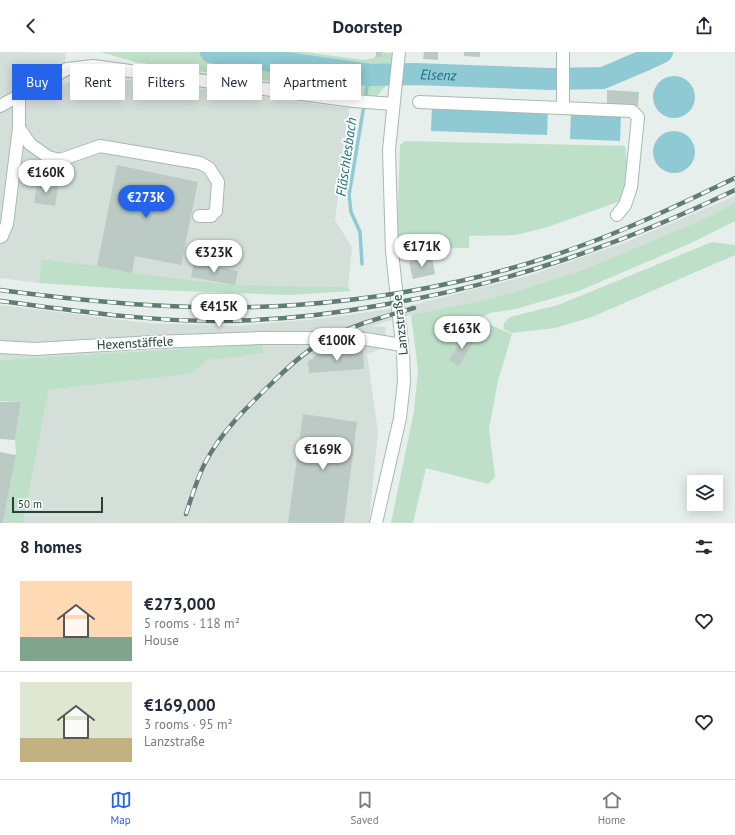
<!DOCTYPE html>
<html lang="en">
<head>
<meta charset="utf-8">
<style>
  :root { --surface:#fff; --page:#f6f6f7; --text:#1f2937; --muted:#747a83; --line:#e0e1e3; --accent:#2563eb }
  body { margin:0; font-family:"PT Sans",sans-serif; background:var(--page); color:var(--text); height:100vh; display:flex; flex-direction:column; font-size:15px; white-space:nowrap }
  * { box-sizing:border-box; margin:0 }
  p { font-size:13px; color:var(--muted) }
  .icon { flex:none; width:22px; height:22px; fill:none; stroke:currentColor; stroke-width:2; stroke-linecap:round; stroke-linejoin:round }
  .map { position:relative; height:471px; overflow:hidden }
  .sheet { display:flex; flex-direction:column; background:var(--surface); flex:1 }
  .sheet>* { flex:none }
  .banner { position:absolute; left:12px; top:12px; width:400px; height:36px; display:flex; gap:8px }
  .fabs { position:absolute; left:687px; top:423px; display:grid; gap:8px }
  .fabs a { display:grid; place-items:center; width:36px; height:36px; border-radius:0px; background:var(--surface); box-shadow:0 2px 10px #0003; font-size:20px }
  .scale { position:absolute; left:12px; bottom:10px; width:91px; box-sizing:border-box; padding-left:4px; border:2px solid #24423a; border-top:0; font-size:11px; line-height:14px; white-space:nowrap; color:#24423a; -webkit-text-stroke:3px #f7fbf9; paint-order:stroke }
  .price { position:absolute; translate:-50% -34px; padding:0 9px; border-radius:14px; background:#fff; color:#222; font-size:13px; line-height:26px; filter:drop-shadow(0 1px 2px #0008) }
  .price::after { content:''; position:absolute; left:50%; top:24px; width:12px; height:9px; margin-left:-6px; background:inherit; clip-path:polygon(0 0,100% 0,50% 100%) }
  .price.active { background:var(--accent); color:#fff }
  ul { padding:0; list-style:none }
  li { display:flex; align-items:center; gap:12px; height:100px; padding:0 20px }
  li+li { border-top:1px solid var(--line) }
  li span { display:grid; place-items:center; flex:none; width:112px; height:80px; border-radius:0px; color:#555 }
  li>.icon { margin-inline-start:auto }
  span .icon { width:48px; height:48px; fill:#fffc; stroke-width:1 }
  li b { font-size:17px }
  h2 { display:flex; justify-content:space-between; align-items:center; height:48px; padding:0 20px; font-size:17px }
  .chip { padding:0 14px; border-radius:0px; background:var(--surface); box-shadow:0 2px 10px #0003; font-size:14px; line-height:36px }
  .chip.active { background:var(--accent); color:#fff }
  header { display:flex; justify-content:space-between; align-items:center; height:52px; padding:0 20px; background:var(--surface); font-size:18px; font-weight:600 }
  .tabs { display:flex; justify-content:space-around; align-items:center; height:56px; border-top:1px solid var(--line); background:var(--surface); font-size:11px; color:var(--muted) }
  .tabs a { display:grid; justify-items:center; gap:2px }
  .tabs .active { color:var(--accent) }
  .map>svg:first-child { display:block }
  .built { fill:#d4dfda }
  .green { fill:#bfe0c8 }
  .water { fill:#8ec9d4 }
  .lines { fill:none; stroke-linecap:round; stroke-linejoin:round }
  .stream { stroke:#8ec9d4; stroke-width:3.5 }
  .river { stroke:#8ec9d4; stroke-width:22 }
  .building { fill:#bbcac4 }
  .minor-casing { stroke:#a8b8b2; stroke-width:14 }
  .minor { stroke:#fff; stroke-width:12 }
  .rail-casing { stroke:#5f7d75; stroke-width:4.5 }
  .rail { stroke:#f7fbf9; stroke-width:3; stroke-dasharray:9; stroke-linecap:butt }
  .labels { text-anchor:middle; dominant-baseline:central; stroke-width:4; stroke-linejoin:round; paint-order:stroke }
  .street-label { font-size:13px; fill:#24423a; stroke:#f7fbf9 }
  .water-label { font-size:14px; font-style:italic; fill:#1c6f80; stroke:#f7fbf9 }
</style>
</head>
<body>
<header><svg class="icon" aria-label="back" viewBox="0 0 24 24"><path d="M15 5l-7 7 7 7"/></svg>Doorstep<svg class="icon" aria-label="share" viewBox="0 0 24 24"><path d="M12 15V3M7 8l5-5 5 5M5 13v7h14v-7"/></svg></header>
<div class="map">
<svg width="735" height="471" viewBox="0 0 735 471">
  <rect width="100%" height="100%" fill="#e6efeb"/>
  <g class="built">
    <path d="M 0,0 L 66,1 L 62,32 L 96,24 L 349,56 L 335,168 L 352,195 L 348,235 L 235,233 L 132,221 L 41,207 L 39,231 L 0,226 Z"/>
    <path d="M 735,144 L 735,151 L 706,166 L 580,219 L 490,247 L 407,264 L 372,274 L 386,275 L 383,296 L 367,302 L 378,380 L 369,471 L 23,471 L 49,338 L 190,322 L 208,308 L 264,300 L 261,292 L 0,308 L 0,253 L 147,271 L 236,274 L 326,266 L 404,255 L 531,223 L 629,189 Z"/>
  </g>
  <g class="green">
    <path d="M 100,0 L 305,0 L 363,8 L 374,6 L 378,0 L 392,1 L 390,29 L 377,44 L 135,10 Z"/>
    <path d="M 405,89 L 625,94 L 628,118 L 623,148 L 548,175 L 516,183 L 469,184 L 469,196 L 409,195 L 402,191 L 397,180 L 400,93 Z"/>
    <path d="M 735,151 L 735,169 L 691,191 L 579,239 L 515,257 L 490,261 L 472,270 L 489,272 L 512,282 L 498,329 L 489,377 L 495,425 L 488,432 L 426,416 L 413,471 L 391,471 L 414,359 L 418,318 L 411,263 L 490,247 L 580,219 L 706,166 Z"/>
    <path d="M 712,190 L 735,193 L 735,203 L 592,265 L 555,276 L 512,281 L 503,277 L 504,271 L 510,265 L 558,253 Z"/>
    <path d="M 41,207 L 97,214 L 132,221 L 235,233 L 348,235 L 351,239 L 290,243 L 129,237 L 39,231 Z"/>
    <path d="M 262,292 L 264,301 L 208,308 L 190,322 L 49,338 L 23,471 L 3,471 L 16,403 L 15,388 L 21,350 L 0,349 L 0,308 Z"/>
  </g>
  <g class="water">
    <circle cx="674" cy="45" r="21"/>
    <path d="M 432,52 L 548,56 L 547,83 L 431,79 Z"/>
    <path d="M 571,61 L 621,63 L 620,89 L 570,87 Z"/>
    <circle cx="674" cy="100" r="21"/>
  </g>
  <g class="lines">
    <path class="stream" d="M 362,212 L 360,180 L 351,160 L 349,143 L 369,23"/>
    <path class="river" id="s1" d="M 211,0 L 369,23 L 415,22 L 550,27 L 603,26 L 643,9 L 662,0"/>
  </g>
  <g class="building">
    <rect x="376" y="0" width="6" height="5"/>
    <path d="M 424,0 L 438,0 L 438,8 L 423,7 Z"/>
    <path d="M 464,0 L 480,0 L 480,5 L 464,4 Z"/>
    <path d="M 607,38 L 639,40 L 638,54 L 607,52 Z"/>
    <path d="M 117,113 L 198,130 L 181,213 L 135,204 L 132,221 L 97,214 Z"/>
    <path d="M 37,131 L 58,134 L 55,154 L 34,151 Z"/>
    <path d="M 432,205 L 435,222 L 413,227 L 409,210 Z"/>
    <path d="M 194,210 L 238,219 L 235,233 L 191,225 Z"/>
    <path d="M 465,282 L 475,288 L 459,314 L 449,308 Z"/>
    <path d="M 363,297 L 364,317 L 309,321 L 308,310 L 318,302 Z"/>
    <path d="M 0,350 L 21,350 L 15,388 L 0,387 Z"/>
    <path d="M 303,362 L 357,370 L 344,471 L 288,471 Z"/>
    <path d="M 0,400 L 16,403 L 3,471 L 0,471 Z"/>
  </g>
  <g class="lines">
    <g class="minor-casing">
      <g id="minor">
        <path d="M 19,44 L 19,76 L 30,92 L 48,105 L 60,108 L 100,94 L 200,111 L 209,116 L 218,130 L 216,159 L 211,164 L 199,164"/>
        <path d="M 419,50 L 632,59 L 638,65 L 631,135 L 625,153 L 617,163"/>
        <path d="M 0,54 L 67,17 L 93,14 L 354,49 L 393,52"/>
        <path d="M 563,56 L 563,0"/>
        <path d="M 0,185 L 2,184 L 7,172 L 19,76"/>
        <path d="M 0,295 L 35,297 L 153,290 L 261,286 L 359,286 L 402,293"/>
        <path d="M 376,471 L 400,366 L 404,329 L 403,301 L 392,200 L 389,98 L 399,0"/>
      </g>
    </g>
    <use href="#minor" class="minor"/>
    <g class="rail-casing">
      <g id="rail">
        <path d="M 0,238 C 98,251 197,260 296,253 C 391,246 485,228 575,196 C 630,177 682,151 735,126"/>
        <path d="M 0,249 C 72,258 143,269 216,269 C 272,269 327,263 382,253 C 507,232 620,193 735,138"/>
        <path d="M 186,462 C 192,444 197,427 205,411 C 221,380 247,355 271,332 C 286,317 302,302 320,291 C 349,274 382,265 414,256"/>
      </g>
    </g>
    <use href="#rail" class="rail"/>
  </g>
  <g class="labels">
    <g class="street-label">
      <text transform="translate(400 273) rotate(-96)">Lanzstraße</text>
      <text transform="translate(135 291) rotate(-3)">Hexenstäffele</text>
    </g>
    <g class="water-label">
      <text stroke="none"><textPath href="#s1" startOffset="229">Elsenz</textPath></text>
      <text transform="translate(346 105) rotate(-82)">Fläschlesbach</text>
    </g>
  </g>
</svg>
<div class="fabs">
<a><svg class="icon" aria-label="layers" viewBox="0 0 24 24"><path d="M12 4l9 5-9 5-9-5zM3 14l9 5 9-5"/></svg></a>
</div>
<div class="scale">50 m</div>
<b class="price" style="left:46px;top:142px">€160K</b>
<b class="price active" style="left:146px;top:167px">€273K</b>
<b class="price" style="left:422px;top:216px">€171K</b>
<b class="price" style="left:214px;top:222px">€323K</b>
<b class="price" style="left:219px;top:276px">€415K</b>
<b class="price" style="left:462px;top:298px">€163K</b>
<b class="price" style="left:337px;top:310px">€100K</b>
<b class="price" style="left:323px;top:419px">€169K</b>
<div class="banner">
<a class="chip active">Buy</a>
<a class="chip">Rent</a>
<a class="chip">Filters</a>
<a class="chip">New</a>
<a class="chip">Apartment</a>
</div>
</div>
<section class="sheet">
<h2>8 homes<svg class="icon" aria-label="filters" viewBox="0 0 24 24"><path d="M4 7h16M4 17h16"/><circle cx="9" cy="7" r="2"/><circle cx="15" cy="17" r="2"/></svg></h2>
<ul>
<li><span style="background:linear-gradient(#ffd9b3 70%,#7fa58c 0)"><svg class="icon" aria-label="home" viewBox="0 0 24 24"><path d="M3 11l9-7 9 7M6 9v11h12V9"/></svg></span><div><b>€273,000</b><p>5 rooms · 118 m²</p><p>House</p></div><svg class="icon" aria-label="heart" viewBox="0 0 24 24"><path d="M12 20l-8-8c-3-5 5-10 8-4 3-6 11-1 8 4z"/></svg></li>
<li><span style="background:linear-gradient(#dfe7d0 70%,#c2b280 0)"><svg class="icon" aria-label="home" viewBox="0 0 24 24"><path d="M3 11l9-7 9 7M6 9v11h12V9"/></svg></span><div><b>€169,000</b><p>3 rooms · 95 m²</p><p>Lanzstraße</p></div><svg class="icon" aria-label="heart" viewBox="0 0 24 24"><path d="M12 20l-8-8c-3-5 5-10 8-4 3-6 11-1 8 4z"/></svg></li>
</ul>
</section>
<nav class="tabs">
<a class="active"><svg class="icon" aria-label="map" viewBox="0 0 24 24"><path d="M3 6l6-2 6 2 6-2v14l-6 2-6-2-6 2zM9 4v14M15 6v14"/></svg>Map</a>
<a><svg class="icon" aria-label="saved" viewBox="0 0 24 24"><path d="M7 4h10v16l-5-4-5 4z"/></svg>Saved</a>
<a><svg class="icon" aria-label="home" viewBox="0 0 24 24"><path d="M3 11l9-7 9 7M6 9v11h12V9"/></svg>Home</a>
</nav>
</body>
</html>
